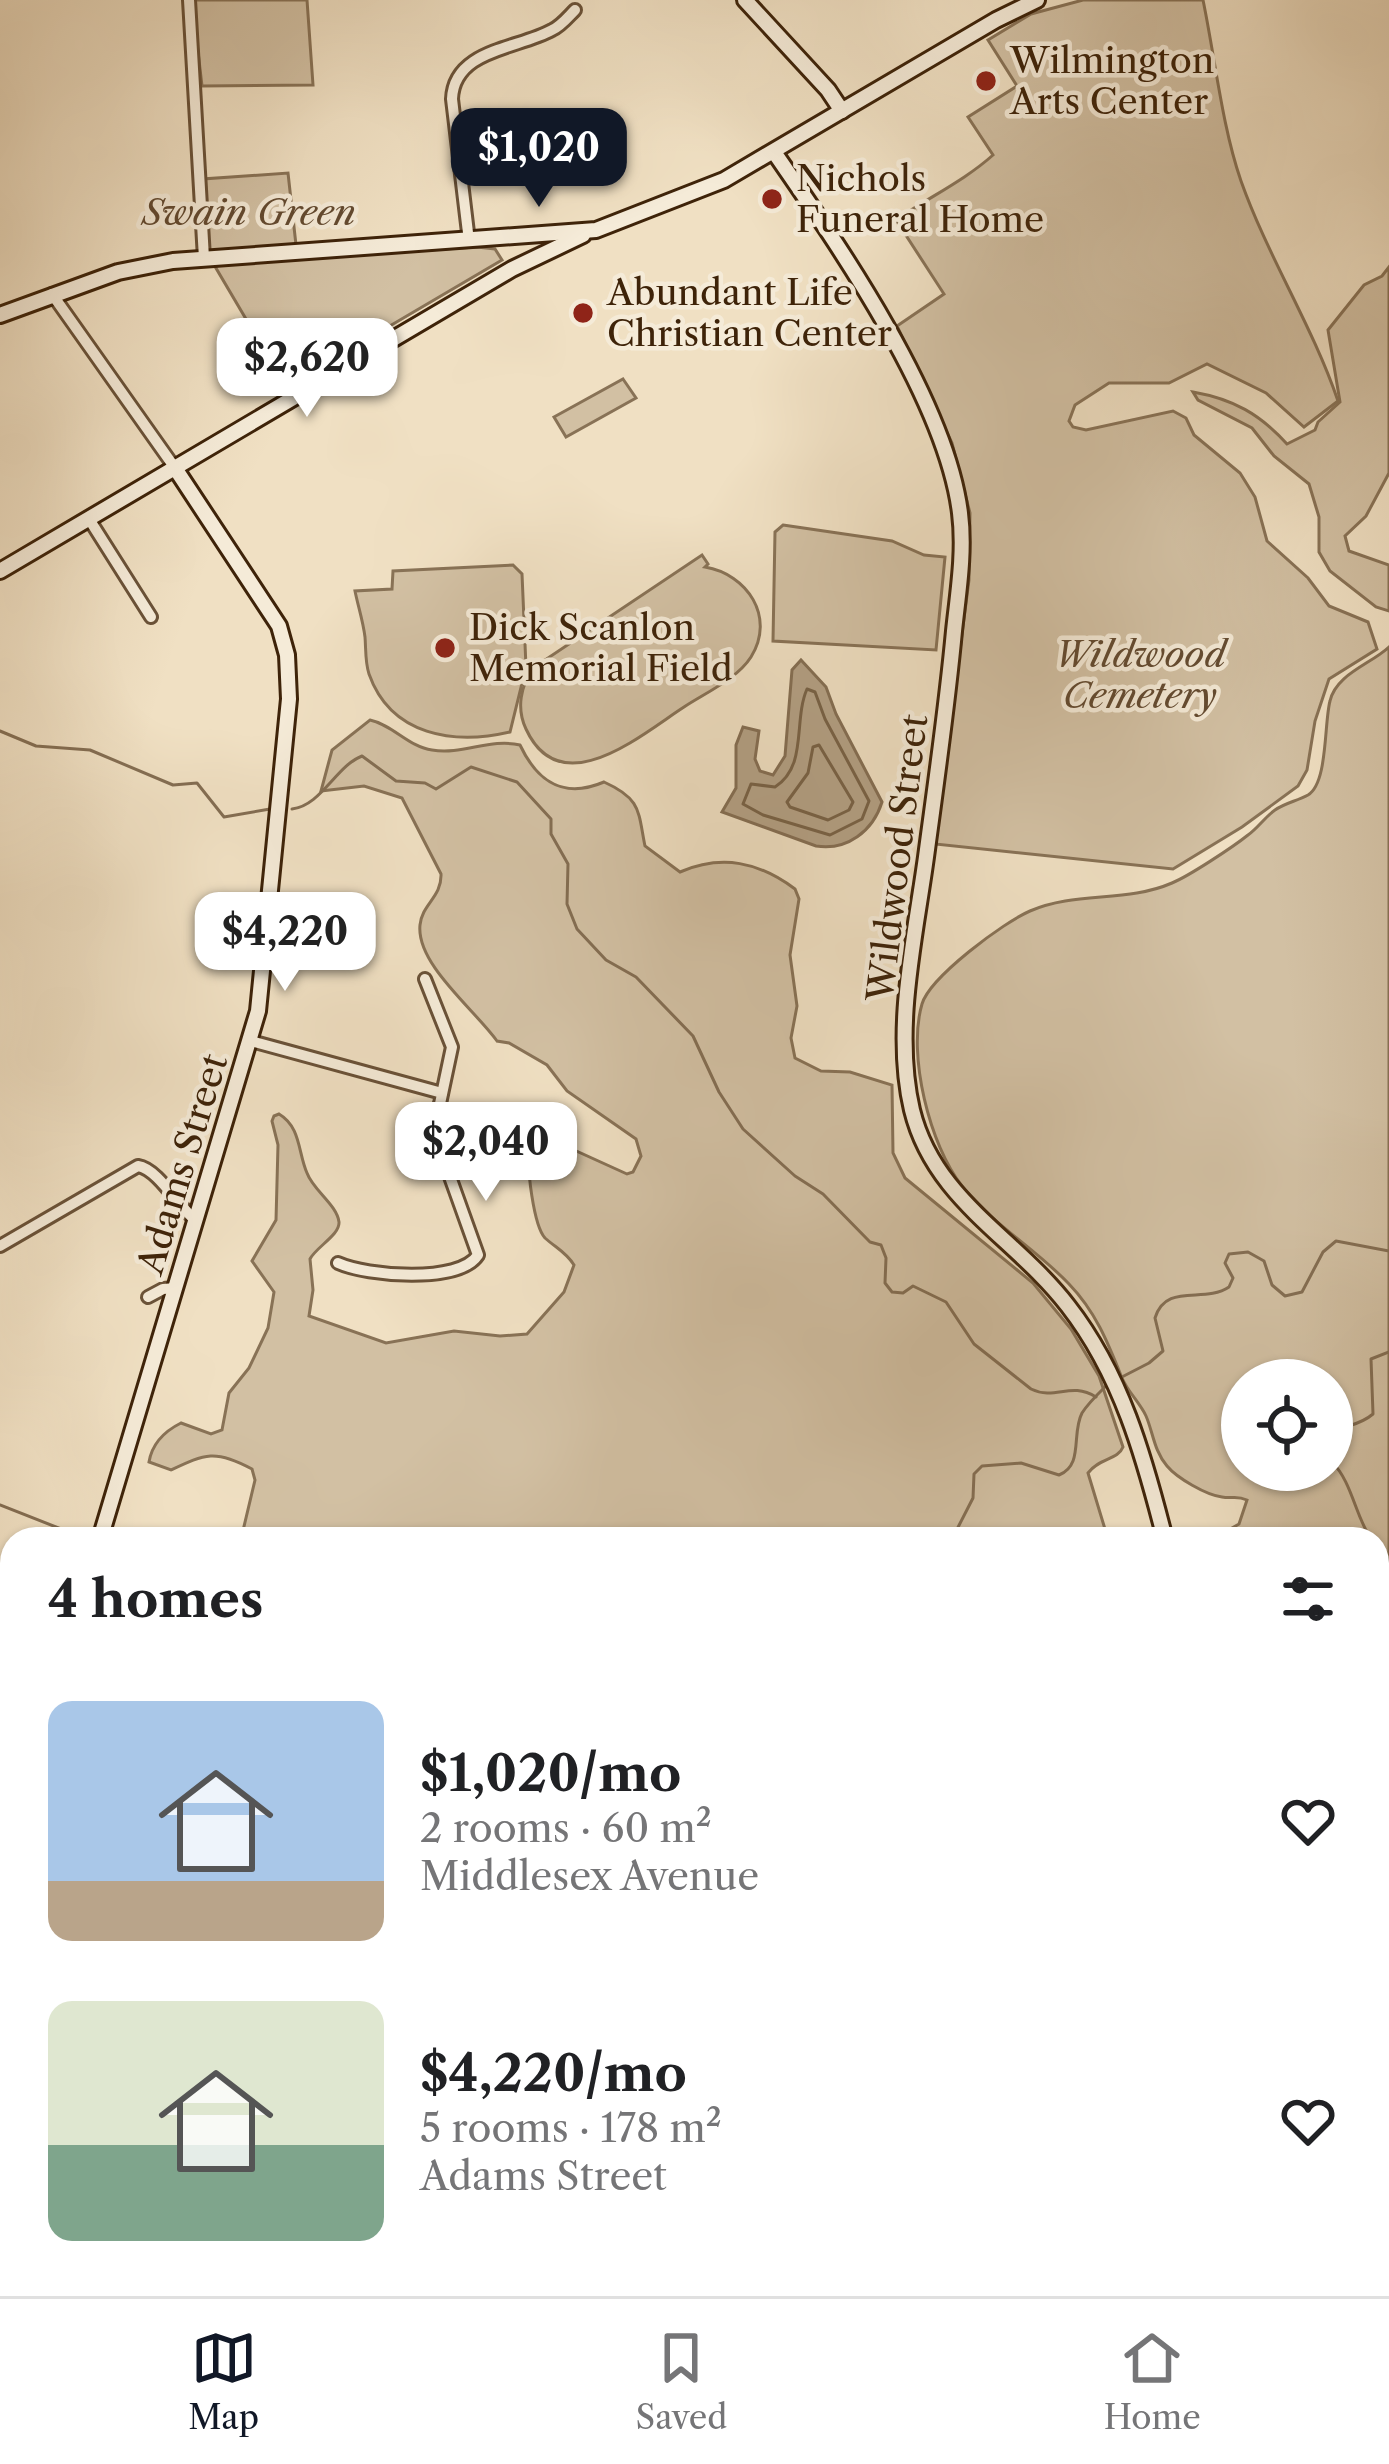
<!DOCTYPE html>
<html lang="en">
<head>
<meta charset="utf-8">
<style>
  :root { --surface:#fff; --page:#f6f6f6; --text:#202124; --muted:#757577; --line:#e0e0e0; --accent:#111827 }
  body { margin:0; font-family:"Libre Caslon Text",serif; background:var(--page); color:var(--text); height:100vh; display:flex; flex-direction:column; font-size:45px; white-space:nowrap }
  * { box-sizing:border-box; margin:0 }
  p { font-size:39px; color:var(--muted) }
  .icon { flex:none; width:66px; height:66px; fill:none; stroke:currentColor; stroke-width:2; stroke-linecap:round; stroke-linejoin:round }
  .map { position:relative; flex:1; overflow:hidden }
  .panel { position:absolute; left:0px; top:1527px; width:1389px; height:771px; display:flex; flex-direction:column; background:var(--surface); border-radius:36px 36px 0 0; box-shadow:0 3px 9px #0004 }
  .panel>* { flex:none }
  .buttons { position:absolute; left:1221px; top:1359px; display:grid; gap:24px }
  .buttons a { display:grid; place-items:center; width:132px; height:132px; border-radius:50%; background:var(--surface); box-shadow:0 3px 9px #0004; font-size:60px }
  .price { position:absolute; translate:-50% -102px; padding:0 27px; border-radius:24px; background:#fff; color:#222; font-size:39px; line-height:78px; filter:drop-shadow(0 3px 6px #0008) }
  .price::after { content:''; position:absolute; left:50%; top:72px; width:36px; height:27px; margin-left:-18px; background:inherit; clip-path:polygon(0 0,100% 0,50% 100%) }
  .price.active { background:var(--accent); color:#fff }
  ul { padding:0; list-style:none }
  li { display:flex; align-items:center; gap:36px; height:300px; padding:0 48px }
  li span { display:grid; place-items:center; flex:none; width:336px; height:240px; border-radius:24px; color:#555 }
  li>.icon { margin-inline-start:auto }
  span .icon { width:144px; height:144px; fill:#fffc; stroke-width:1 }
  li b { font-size:51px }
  h2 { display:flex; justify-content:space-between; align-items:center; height:144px; padding:0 48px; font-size:51px }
  .tabs { display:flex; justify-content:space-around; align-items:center; height:168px; border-top:3px solid var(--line); background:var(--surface); font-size:33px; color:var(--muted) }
  .tabs a { display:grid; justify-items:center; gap:6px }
  .tabs .active { color:var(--accent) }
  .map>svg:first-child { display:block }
  .green { fill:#d2c0a3; stroke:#887256; stroke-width:3; fill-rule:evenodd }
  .water { fill:#b3a084; stroke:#846e53; stroke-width:3 }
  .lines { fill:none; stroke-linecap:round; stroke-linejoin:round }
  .shore { stroke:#786246; stroke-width:3 }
  .stream { stroke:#846e53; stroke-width:3 }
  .street-casing { stroke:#6a5238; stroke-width:16 }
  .secondary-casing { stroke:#3e2309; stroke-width:20 }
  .street { stroke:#f5ebd8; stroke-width:10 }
  .secondary { stroke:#f5ebd8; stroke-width:14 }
  .poi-dot { fill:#8f2418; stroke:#f5ebd8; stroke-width:4.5 }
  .labels { text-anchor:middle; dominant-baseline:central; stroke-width:9; stroke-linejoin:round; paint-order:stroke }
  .poi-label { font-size:36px; fill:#3e2309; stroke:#f5ebd8; text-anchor:start }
  .park-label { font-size:36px; font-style:italic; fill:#634a30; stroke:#f5ebd8 }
  .street-label { font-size:36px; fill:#3e2309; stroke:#f5ebd8 }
</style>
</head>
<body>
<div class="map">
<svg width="1389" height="2296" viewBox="0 0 1389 2296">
  <rect width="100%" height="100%" fill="#f0e0c3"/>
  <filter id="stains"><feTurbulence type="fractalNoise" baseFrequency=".00167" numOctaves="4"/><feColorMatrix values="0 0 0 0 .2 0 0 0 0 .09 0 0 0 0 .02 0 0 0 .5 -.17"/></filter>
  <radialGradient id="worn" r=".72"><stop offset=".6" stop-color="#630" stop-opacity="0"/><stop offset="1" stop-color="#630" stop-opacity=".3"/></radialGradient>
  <g class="green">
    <path d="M 192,0 L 307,0 L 313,85 L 202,86 Z"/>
    <path d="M 1083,0 L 1203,0 C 1215,58 1222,126 1241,181 C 1268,257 1312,325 1338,401 L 1304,427 L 1266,393 L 1207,364 L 1169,383 L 1109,383 L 1075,405 L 1069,421 L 1073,427 L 1086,430 L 1173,411 L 1186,418 L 1194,435 L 1240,473 L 1255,497 L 1267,541 L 1308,578 L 1329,606 L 1368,622 L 1377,649 L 1329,679 L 1315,721 L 1307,770 L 1298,786 L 1242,827 L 1173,869 L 935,844 L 969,580 L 970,513 L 952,443 L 897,326 L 944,294 L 896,220 C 929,197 964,181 993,155 L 968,117 L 1017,86 L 988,40 L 1031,14 Z"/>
    <path d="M 288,173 L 296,245 L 208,252 L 203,179 Z"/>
    <path d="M 477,247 L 495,249 L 502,260 L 286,387 L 213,263 Z"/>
    <path d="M 1389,267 L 1389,473 L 1366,516 L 1345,536 L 1349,551 L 1389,565 L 1389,611 L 1376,607 L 1330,571 L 1319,552 L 1319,517 L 1309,484 L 1274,456 L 1252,428 L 1198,400 L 1193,392 C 1233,399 1260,414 1287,444 L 1315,430 L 1318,422 L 1340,402 L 1328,330 L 1364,285 L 1382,276 Z"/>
    <path d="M 623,379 L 636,398 L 566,437 L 554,417 Z"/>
    <path d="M 783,525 L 892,541 L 924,555 L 945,557 L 936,650 L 773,641 L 775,532 Z"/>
    <path d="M 702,555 L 708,564 L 705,567 C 747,574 776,617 751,657 C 737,679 705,693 684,707 C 642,734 561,805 526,729 C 516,708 521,686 533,668 Z"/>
    <path d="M 513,565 L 522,574 L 526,667 L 510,732 C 454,745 391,736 369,674 C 365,662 366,649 365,637 C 363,621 358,606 355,591 L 392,589 L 393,571 Z"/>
    <path d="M 1389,647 L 1389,1653 L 1377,1636 L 1377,1539 L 1213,1539 L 1239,1524 L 1247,1500 C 1236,1495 1233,1499 1222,1497 C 1206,1495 1177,1478 1167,1466 C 1154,1451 1153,1432 1146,1416 C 1140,1403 1128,1392 1122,1378 C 1108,1343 1096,1312 1069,1284 C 1036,1249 992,1224 962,1186 C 930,1146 907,1055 922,1004 C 930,977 1004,922 1030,911 C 1076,891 1126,903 1172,883 C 1189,876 1233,847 1248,835 C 1258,828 1265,817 1275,810 C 1285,803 1297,801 1308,795 C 1328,783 1324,723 1330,701 C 1336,674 1371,664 1389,647 ZM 1242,1380 L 1332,1380 L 1332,1470 L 1242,1470 Z"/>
    <path d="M 370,720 C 393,725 409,747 432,750 C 463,755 490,738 520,745 C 538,783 564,799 604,782 C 642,799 638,812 645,846 L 680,872 C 722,854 759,862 795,889 L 799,899 L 790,955 L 797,1006 L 791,1038 L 795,1058 L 821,1071 L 850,1072 L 892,1085 L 893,1153 L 905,1178 L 1033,1283 L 1071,1329 L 1099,1376 L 1123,1447 C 1118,1460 1099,1458 1088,1473 L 1108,1539 L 241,1539 L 255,1480 L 252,1469 C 215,1449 205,1454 171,1470 L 149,1462 C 152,1444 165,1431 181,1423 L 211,1434 L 222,1430 L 229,1393 L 249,1368 L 268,1328 L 274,1292 L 252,1261 L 276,1220 L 278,1145 L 272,1121 L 274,1116 L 279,1114 C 301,1127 298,1153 307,1173 C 313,1190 337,1205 339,1222 C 340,1235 316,1247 310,1259 L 313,1290 L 309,1316 L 386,1343 L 454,1331 L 500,1336 L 527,1334 L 564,1292 L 574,1265 C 566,1252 556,1248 545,1238 C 534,1226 526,1167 530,1151 L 539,1146 L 563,1145 L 627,1174 L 633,1172 L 641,1156 L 636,1139 L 567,1091 L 547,1065 L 509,1043 L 497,1041 C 475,1010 416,964 420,925 C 422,904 442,897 441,874 L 402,798 L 364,786 L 321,791 L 332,750 Z"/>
    <path d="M 667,2286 L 869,2286 L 868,2296 L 654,2296 Z"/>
  </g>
  <path class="water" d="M 801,660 L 826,687 L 836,714 L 882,802 C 873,831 847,851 816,846 L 722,812 L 736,788 L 736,745 L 743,727 L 759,731 L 755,759 L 760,771 L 773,775 L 785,756 L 792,670 Z"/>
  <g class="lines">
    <g class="shore">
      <path d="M 807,689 L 815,692 L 825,719 L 869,801 L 862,819 L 830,835 L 763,815 L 743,804 L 751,784 L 775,787 C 808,766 793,721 807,689 Z"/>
      <path d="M 819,745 L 853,802 L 849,810 L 828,820 L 790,807 L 787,802 L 808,773 L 813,747 Z"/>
    </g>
    <g class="stream">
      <path d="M 0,731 L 36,746 L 90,750 L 173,785 L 197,783 L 224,817 L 270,809"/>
      <path d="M 292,809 C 321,806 336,766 362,756 L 396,781 L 425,783 L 436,789 L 471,767 L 517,782 L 551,819 L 551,834 L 568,864 L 567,904 L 577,929 L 606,960 L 636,977 L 693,1036 L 719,1092 L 743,1129 L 795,1176 L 823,1194 L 870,1242 L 881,1245 L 886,1258 L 885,1283 L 892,1292 L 903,1293 L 913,1286 L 946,1302 L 974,1344 L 1031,1389 C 1056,1401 1070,1381 1096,1397"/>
      <path d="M 1118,1379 L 1149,1363 L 1163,1351 L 1155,1318 C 1166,1282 1204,1304 1229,1287 L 1233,1278 L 1225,1263 L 1229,1254 L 1248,1252 L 1264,1261 L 1272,1285 L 1285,1296 L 1302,1292 L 1323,1252 L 1336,1241 L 1389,1251"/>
      <path d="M 1332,1433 C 1347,1424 1359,1426 1373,1414 L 1371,1359 L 1389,1352"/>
      <path d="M 1332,1462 C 1352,1482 1355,1515 1371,1539"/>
      <path d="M 0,1505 L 74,1534 L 78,1539"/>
      <path d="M 952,1539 L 973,1498 L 974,1474 L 982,1466 L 1021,1463 L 1059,1475 C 1084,1465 1071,1434 1082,1413 C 1089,1402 1100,1392 1109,1383"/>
      <path d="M 1377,1551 L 1389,1569"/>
      <path d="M 732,2296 L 734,2286"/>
    </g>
    <g class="street-casing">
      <g id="street">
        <path d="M 189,0 L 204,258"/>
        <path d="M 469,241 L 452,99 C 454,49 518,49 552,30 C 561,26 568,17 575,10"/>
        <path d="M 52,294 L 175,468"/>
        <path d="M 89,519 L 151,617"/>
        <path d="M 251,1041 L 442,1093"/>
        <path d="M 437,1108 L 539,1133"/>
        <path d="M 0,1246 L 138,1166 C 158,1169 178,1206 196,1221"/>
        <path d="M 338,1263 C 367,1276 459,1284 478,1255 L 434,1132 L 452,1047 L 425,979"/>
        <path d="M 148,1297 L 163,1289 L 176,1288"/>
        <path d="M 0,1986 L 12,1980"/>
        <path d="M 0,2050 L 12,2075"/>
        <path d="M 0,2283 L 7,2296"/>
        <path d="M 122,2286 L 128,2296"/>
        <path d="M 483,2286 L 489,2296"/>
        <path d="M 307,2296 L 323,2286"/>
      </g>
    </g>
    <g class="secondary-casing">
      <g id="secondary">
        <path d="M 745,0 L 828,90 L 842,111"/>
        <path d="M 774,152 C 839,246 946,400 960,513 C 965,552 958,593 954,631 C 947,707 936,782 926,857 C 915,938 893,1029 912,1110 C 934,1200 1015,1237 1068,1306 C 1121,1374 1144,1456 1165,1539"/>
        <path d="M 0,315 L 118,272 L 173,261 L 596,230 L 724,180 L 996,20 L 1037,0"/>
        <path d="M 0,571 L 512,269 L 583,235"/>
        <path d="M 100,1539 L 258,1011 L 289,699 L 287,655 L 279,626 L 175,468"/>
        <path d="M 0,1728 L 12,1714"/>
        <path d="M 1207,2286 L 1208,2296"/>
      </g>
    </g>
    <use href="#street" class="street"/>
    <use href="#secondary" class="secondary"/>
  </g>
  <g class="poi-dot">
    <circle cx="986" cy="81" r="12"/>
    <circle cx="772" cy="199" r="12"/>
    <circle cx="583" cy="313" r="12"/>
    <circle cx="445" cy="648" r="12"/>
  </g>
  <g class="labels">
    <g class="poi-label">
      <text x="1010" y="60">Wilmington<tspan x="1010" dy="41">Arts Center</tspan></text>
      <text x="796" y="178">Nichols<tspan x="796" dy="41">Funeral Home</tspan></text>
      <text x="607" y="292">Abundant Life<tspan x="607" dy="41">Christian Center</tspan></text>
      <text x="469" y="627">Dick Scanlon<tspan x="469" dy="41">Memorial Field</tspan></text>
    </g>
    <g class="park-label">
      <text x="249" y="212">Swain Green</text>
      <text x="1140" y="654">Wildwood<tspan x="1140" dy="41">Cemetery</tspan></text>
    </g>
    <g class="street-label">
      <text transform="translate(897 858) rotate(-83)">Wildwood Street</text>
      <text transform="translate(182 1164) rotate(-73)">Adams Street</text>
    </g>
  </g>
  <rect width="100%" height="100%" filter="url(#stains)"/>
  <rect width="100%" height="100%" fill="url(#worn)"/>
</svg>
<div class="buttons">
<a><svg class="icon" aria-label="locate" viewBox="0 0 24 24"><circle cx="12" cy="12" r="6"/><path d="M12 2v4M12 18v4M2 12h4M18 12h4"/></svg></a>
</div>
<b class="price active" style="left:539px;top:210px">$1,020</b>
<b class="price" style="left:307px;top:420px">$2,620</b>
<b class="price" style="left:285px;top:994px">$4,220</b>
<b class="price" style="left:486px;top:1204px">$2,040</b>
<section class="panel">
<h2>4 homes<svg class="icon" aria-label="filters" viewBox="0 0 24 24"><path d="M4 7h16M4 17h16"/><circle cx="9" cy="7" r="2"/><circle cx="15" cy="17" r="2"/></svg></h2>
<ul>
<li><span style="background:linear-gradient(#a9c7e8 75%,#b9a48a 0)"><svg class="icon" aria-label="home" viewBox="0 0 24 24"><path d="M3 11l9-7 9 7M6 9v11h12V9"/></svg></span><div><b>$1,020/mo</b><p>2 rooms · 60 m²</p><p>Middlesex Avenue</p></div><svg class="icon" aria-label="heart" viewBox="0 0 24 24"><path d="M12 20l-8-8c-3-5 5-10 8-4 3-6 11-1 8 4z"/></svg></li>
<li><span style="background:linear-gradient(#dfe7d0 60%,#7fa58c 0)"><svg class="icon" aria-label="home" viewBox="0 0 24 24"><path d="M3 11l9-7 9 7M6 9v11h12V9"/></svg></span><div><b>$4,220/mo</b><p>5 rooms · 178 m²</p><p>Adams Street</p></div><svg class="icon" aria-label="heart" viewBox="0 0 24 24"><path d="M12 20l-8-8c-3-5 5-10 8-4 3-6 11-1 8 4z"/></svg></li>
</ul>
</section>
</div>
<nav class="tabs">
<a class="active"><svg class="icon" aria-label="map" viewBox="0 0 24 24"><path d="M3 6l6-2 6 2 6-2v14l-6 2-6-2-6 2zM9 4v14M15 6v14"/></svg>Map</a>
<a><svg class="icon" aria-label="saved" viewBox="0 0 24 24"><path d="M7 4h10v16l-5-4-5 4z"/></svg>Saved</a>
<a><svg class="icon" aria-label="home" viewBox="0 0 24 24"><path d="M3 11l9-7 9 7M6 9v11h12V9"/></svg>Home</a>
</nav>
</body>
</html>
